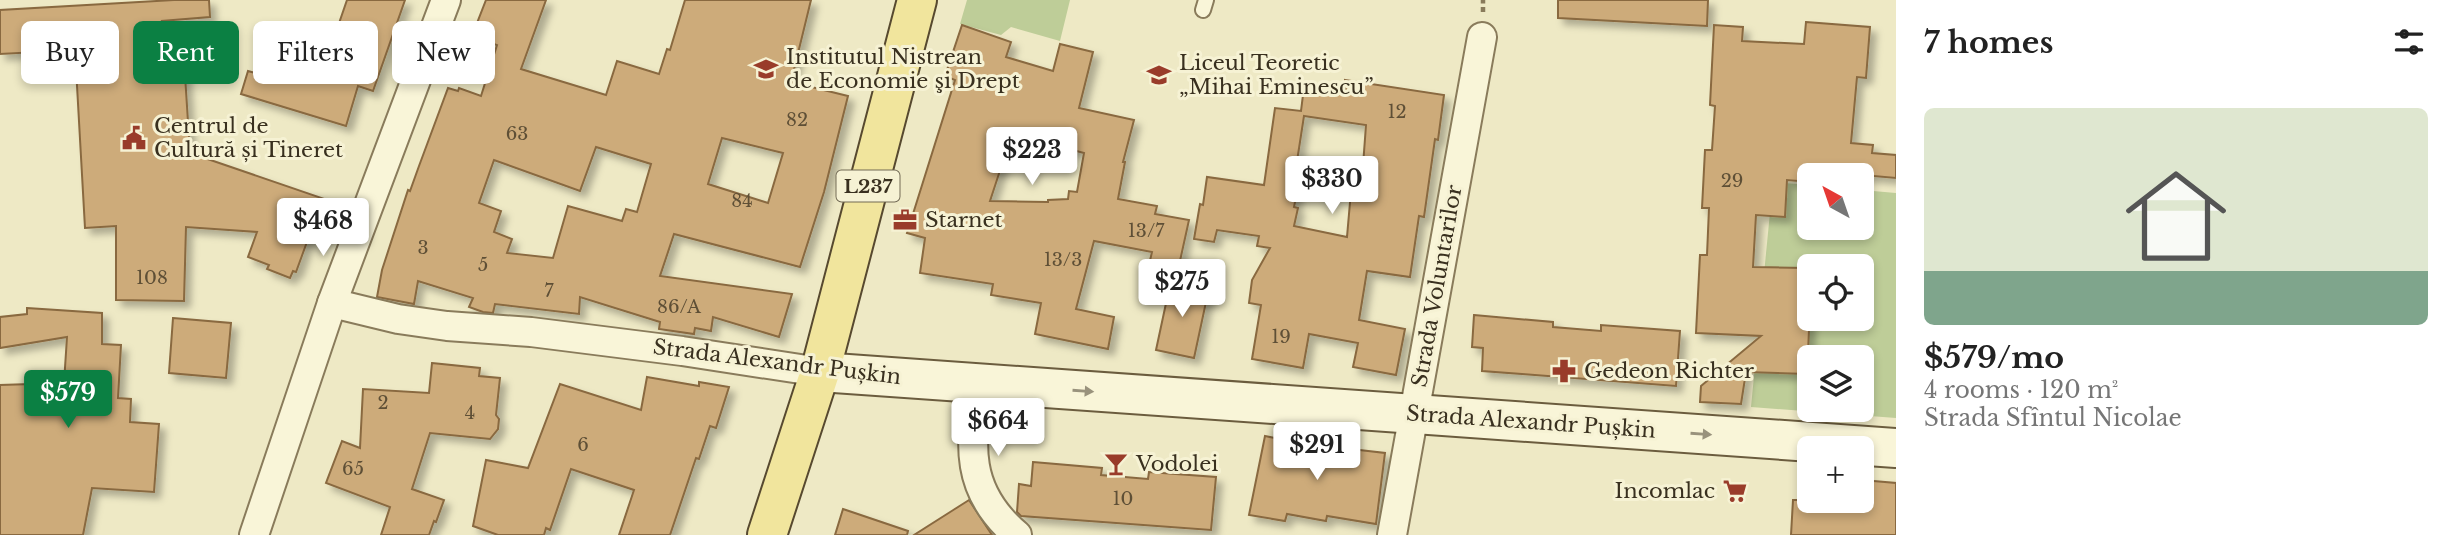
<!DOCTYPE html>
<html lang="en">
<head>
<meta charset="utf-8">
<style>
  :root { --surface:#fff; --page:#f6f6f6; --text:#222; --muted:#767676; --accent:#0b8043 }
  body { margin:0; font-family:"Libre Baskerville",serif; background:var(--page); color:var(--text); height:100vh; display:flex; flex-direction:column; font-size:26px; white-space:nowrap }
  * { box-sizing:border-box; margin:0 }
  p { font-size:23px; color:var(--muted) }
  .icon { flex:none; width:38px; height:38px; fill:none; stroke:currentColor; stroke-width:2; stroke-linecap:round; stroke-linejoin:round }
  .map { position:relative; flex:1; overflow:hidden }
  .sheet { display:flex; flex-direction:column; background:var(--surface); width:560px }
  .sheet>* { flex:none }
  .top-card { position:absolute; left:21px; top:21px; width:665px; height:63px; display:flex; gap:14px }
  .needle { width:46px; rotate:320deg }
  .fabs { position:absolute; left:1797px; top:163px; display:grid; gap:14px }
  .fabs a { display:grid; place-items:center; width:77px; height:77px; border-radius:10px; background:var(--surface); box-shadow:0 4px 10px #0003; font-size:35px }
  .price { position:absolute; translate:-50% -60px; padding:0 16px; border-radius:7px; background:#fff; color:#222; font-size:23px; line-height:46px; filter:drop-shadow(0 2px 4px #0008) }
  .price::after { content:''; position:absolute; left:50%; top:42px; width:21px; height:16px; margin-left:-10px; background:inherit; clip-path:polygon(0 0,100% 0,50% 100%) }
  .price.selected { background:var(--accent); color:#fff }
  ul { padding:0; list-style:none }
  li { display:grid; align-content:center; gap:14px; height:371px; padding:0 28px }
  li span { display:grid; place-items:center; height:217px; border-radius:10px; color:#555 }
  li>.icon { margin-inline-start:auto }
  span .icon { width:126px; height:126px; fill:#fffc; stroke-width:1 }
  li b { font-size:30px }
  h2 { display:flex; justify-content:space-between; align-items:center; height:84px; padding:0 28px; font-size:30px }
  .chip { padding:0 24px; border-radius:10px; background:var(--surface); box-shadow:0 4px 10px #0003; font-size:24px; line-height:63px }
  .chip.selected { background:var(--accent); color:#fff }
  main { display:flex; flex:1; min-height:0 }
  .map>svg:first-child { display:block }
  .green { fill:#becd98; fill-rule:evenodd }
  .building { fill:#cdab7a; stroke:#896940; stroke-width:2; fill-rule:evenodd; filter:url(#shadow) }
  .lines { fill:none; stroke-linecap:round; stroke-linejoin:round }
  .lane-casing { stroke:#897b5b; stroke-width:18 }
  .street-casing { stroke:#897b5b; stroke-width:32 }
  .secondary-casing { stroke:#6b5c3e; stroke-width:42 }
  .primary-casing { stroke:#57492f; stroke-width:42 }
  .path { stroke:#897b5b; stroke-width:4.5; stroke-dasharray:5 3.5; stroke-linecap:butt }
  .lane { stroke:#f9f5d8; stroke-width:14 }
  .street { stroke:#f9f5d8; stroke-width:28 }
  .secondary { stroke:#f9f5d8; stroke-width:38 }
  .primary { stroke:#f1e59d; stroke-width:38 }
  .oneway { fill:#99927c }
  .labels { text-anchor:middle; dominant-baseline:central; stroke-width:6; stroke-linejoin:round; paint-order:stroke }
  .number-label { font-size:18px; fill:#5e4f36 }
  .shield { fill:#f6f2d4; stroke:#726a55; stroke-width:2 }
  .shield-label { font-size:19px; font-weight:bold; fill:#39301f }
  .poi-label { font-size:21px; fill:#39301f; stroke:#f6f2d4; text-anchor:start }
  .street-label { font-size:21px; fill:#39301f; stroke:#f6f2d4 }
</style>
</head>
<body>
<main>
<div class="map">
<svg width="1896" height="535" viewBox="0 0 1896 535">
  <defs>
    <filter id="shadow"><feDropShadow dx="6" dy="6" stdDeviation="3.5" flood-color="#0004"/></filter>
  </defs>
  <rect width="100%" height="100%" fill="#eee9c5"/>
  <g class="green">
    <path d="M 967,0 L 1070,0 L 1060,41 L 1011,27 L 1001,35 L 960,24 Z"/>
    <path d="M 1773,182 L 1809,185 L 1810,228 L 1862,228 L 1862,190 L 1896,193 L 1896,418 L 1751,407 ZM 1810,266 L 1862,266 L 1862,318 L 1810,318 ZM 1810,357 L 1862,357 L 1862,410 L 1810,410 Z"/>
  </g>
  <g class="building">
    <path d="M 174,0 L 209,0 L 210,17 L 161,21 L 182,28 L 190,153 L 342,205 L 333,227 L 315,220 L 296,272 L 293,271 L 290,278 L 267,269 L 269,265 L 248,257 L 257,232 L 186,227 L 184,301 L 116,300 L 116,226 L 85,228 L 75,50 L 0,54 L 0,10 Z"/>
    <path d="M 347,0 L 405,0 L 373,91 L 358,86 L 346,126 L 241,94 L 248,71 L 266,76 L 272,55 L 308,66 L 322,27 L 336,32 Z"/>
    <path d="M 486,0 L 546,0 L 521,69 L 606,95 L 617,61 L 659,74 L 667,49 L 670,50 L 685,0 L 811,0 L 791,82 L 848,96 L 824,192 L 800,267 L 674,234 L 660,276 L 792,294 L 779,337 L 713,317 L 711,331 L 695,328 L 694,334 L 659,329 L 660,322 L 580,297 L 579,314 L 495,304 L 493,313 L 483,312 L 469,307 L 473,298 L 418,281 L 414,304 L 377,297 L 382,270 L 408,190 L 410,191 L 419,166 L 448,88 L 458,91 L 459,88 L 481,96 L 497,45 L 472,36 ZM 722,138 L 783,153 L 768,203 L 708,184 ZM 596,147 L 651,164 L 637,212 L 626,209 L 622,221 L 568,206 L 553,258 L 507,253 L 512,239 L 494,232 L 501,211 L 479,203 L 494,160 L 580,191 Z"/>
    <path d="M 1558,0 L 1708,0 L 1707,26 L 1558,18 Z"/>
    <path d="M 1806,22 L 1870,27 L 1866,78 L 1857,77 L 1851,143 L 1873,145 L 1872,153 L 1896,155 L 1896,178 L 1862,175 L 1810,175 L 1810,182 L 1787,180 L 1785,217 L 1756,215 L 1753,267 L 1806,268 L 1805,307 L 1810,308 L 1807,374 L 1746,372 L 1741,404 L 1700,402 L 1701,386 L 1761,336 L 1696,333 L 1700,255 L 1707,255 L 1709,208 L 1702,208 L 1705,150 L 1712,150 L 1715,106 L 1710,105 L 1714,25 L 1743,27 L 1742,41 L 1804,44 Z"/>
    <path d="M 962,25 L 1011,42 L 1006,57 L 1053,71 L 1060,44 L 1093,52 L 1079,108 L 1134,120 L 1123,162 L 1125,162 L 1118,199 L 1157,206 L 1155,214 L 1189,220 L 1176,279 L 1147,273 L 1152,252 L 1094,241 L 1076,309 L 1114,317 L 1108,349 L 1035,334 L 1041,303 L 991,295 L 993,284 L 920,273 L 925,238 L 907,233 L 955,80 L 945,76 ZM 1012,134 L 1084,153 L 1077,192 L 1069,191 L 1068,199 L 1048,200 L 1048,202 L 990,201 Z"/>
    <path d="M 1345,80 L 1444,95 L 1438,140 L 1435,139 L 1424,217 L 1419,216 L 1410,277 L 1367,271 L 1359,320 L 1405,329 L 1396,375 L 1353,367 L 1358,343 L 1309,334 L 1303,368 L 1252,359 L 1261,305 L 1249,303 L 1252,280 L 1270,248 L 1257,246 L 1259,236 L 1217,230 L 1214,242 L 1194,239 L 1200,204 L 1203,205 L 1207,177 L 1264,185 L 1275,108 L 1301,111 L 1304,87 L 1346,93 ZM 1304,116 L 1366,125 L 1362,179 L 1357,179 L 1356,192 L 1351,191 L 1347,237 L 1294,226 L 1298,208 L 1294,207 L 1298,188 L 1293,187 Z"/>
    <path d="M 1171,280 L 1209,288 L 1194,358 L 1156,350 Z"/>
    <path d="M 27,308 L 102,313 L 102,344 L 121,345 L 118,398 L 131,399 L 130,422 L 159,424 L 154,492 L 92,488 L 83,535 L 0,535 L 0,385 L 64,383 L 67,337 L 0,348 L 0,317 L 27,314 Z"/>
    <path d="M 1474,315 L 1553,322 L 1553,327 L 1601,331 L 1601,325 L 1680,331 L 1676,386 L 1482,371 L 1483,348 L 1472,347 Z"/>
    <path d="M 173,318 L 231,323 L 226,378 L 169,373 Z"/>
    <path d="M 432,363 L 480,368 L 479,376 L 500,378 L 496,415 L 499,419 L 498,429 L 490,439 L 430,433 L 412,489 L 444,500 L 436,522 L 434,521 L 429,535 L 381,535 L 390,507 L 326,483 L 342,441 L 360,448 L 363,389 L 429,393 Z"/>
    <path d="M 647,377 L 699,386 L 699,382 L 729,387 L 716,428 L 710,426 L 699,459 L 696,458 L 670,535 L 619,535 L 634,490 L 571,469 L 550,530 L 546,528 L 544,535 L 498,535 L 473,526 L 486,460 L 528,468 L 560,384 L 641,410 Z"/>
    <path d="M 1265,436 L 1334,450 L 1334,447 L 1385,453 L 1376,524 L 1327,516 L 1326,521 L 1287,514 L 1285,521 L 1249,515 Z"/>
    <path d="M 1033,462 L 1102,468 L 1101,475 L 1148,479 L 1149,472 L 1216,477 L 1211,530 L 1021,516 L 1017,512 L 1019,484 L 1031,486 Z"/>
    <path d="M 1862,480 L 1896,483 L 1896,535 L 1791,535 L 1793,500 L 1862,500 Z"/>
    <path d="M 969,500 L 992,535 L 914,535 Z"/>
    <path d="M 843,509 L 908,531 L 907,535 L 835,535 Z"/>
  </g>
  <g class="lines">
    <g class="lane-casing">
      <path id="lane" d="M 1203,10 L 1206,0"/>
    </g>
    <g class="street-casing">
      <g id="street">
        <path d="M 332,303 L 398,319 L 447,326 L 531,332 L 682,351 L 820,372"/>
        <path d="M 980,383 C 969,445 965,491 1017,535"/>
        <path d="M 254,535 L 332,303 L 446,0"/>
        <path d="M 1392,535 L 1482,37"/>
      </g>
    </g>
    <g class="secondary-casing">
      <path id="secondary" d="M 820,372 L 1896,448"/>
    </g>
    <g class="primary-casing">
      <path id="primary" d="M 767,535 L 820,372 L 917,0"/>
    </g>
    <path class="path" d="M 1483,12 L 1483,0"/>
    <use href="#lane" class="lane"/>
    <use href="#street" class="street"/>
    <use href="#secondary" class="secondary"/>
    <use href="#primary" class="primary"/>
  </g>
  <defs><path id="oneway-solid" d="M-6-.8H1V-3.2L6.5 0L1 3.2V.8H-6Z" transform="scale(1.75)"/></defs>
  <g class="oneway">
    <use href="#oneway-solid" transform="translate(1083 391) rotate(4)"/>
    <use href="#oneway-solid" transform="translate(1701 434) rotate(4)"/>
  </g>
  <defs>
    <g id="university-bare" transform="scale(1.89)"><path d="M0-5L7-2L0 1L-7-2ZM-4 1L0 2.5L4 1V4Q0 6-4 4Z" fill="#993c2a" stroke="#f6f2d4" stroke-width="2.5" paint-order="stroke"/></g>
    <g id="school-bare" transform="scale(1.89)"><path d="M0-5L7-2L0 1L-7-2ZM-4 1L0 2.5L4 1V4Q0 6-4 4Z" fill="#993c2a" stroke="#f6f2d4" stroke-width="2.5" paint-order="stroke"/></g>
    <g id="civic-bare" transform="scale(1.89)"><path d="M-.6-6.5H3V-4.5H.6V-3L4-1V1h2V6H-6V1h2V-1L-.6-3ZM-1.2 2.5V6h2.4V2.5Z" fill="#993c2a" stroke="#f6f2d4" stroke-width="2.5" paint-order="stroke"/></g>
    <g id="office-bare" transform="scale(1.89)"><path d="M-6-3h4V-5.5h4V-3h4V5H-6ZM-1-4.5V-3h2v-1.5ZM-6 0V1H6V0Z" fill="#993c2a" stroke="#f6f2d4" stroke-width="2.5" paint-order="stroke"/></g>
    <g id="pharmacy-bare" transform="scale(1.89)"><path d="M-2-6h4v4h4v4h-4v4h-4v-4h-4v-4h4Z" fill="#993c2a" stroke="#f6f2d4" stroke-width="2.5" paint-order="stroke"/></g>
    <g id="bar-bare" transform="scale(1.89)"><path d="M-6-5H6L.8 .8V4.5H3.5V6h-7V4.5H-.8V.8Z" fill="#993c2a" stroke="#f6f2d4" stroke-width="2.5" paint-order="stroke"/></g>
    <g id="supermarket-bare" transform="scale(1.89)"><path d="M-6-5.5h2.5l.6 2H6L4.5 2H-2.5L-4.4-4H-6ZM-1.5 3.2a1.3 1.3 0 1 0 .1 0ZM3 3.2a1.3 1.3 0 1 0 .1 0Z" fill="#993c2a" stroke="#f6f2d4" stroke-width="2.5" paint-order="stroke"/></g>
  </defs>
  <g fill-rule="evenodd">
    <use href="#university-bare" x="766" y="69"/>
    <use href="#school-bare" x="1159" y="75"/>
    <use href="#civic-bare" x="134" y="138"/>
    <use href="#office-bare" x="905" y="220"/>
    <use href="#pharmacy-bare" x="1564" y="371"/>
    <use href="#bar-bare" x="1116" y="464"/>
    <use href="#supermarket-bare" x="1735" y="491"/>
  </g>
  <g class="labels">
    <g class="number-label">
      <text x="1397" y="112">12</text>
      <text x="797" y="120">82</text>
      <text x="517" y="134">63</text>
      <text x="1732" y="181">29</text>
      <text x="742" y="201">84</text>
      <text x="1146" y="231">13/7</text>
      <text x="423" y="248">3</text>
      <text x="1063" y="260">13/3</text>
      <text x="483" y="265">5</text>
      <text x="152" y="278">108</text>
      <text x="549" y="291">7</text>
      <text x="679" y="307">86/A</text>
      <text x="1281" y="337">19</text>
      <text x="383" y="403">2</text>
      <text x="470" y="413">4</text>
      <text x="583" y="445">6</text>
      <text x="353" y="469">65</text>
      <text x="1123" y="499">10</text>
    </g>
    <rect class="shield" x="836.5" y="170.5" width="63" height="31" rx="5"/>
    <g class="shield-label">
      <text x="868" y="186">L237</text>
    </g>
    <g class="poi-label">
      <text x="786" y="57">Institutul Nistrean<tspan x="786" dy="24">de Economie şi Drept</tspan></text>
      <text x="1179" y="63">Liceul Teoretic<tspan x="1179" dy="24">„Mihai Eminescu”</tspan></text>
      <text x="154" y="126">Centrul de<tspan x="154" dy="24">Cultură și Tineret</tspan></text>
      <text x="925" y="220">Starnet</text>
      <text x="1584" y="371">Gedeon Richter</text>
      <text x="1136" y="464">Vodolei</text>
      <text x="1715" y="491" text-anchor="end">Incomlac</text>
    </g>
    <g class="street-label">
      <text transform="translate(1437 286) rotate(-80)">Strada Voluntarilor</text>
      <text transform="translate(777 362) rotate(7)">Strada Alexandr Pușkin</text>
      <text transform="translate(1531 422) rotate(4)">Strada Alexandr Pușkin</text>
    </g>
  </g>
</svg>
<div class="fabs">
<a><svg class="needle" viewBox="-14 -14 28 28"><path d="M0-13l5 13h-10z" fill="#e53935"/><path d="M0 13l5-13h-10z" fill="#767676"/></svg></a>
<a><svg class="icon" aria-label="locate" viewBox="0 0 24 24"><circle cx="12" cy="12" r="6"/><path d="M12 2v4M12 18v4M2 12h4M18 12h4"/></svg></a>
<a><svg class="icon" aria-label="layers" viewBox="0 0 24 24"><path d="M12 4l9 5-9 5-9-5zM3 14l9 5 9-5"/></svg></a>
<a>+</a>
</div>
<b class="price" style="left:1032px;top:187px">$223</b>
<b class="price" style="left:1332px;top:216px">$330</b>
<b class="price" style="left:323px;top:258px">$468</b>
<b class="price" style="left:1182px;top:319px">$275</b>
<b class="price selected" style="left:68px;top:430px">$579</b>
<b class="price" style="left:998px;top:458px">$664</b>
<b class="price" style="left:1317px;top:482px">$291</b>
<div class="top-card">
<a class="chip">Buy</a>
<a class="chip selected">Rent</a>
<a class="chip">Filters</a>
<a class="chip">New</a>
</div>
</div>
<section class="sheet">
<h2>7 homes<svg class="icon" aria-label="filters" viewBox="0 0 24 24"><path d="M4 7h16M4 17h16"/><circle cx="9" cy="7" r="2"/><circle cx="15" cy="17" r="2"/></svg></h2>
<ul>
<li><span style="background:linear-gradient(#dfe7d0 75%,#7fa58c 0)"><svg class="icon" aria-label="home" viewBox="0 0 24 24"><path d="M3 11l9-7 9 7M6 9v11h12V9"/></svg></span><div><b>$579/mo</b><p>4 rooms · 120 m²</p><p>Strada Sfîntul Nicolae</p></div></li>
</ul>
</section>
</main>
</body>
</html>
